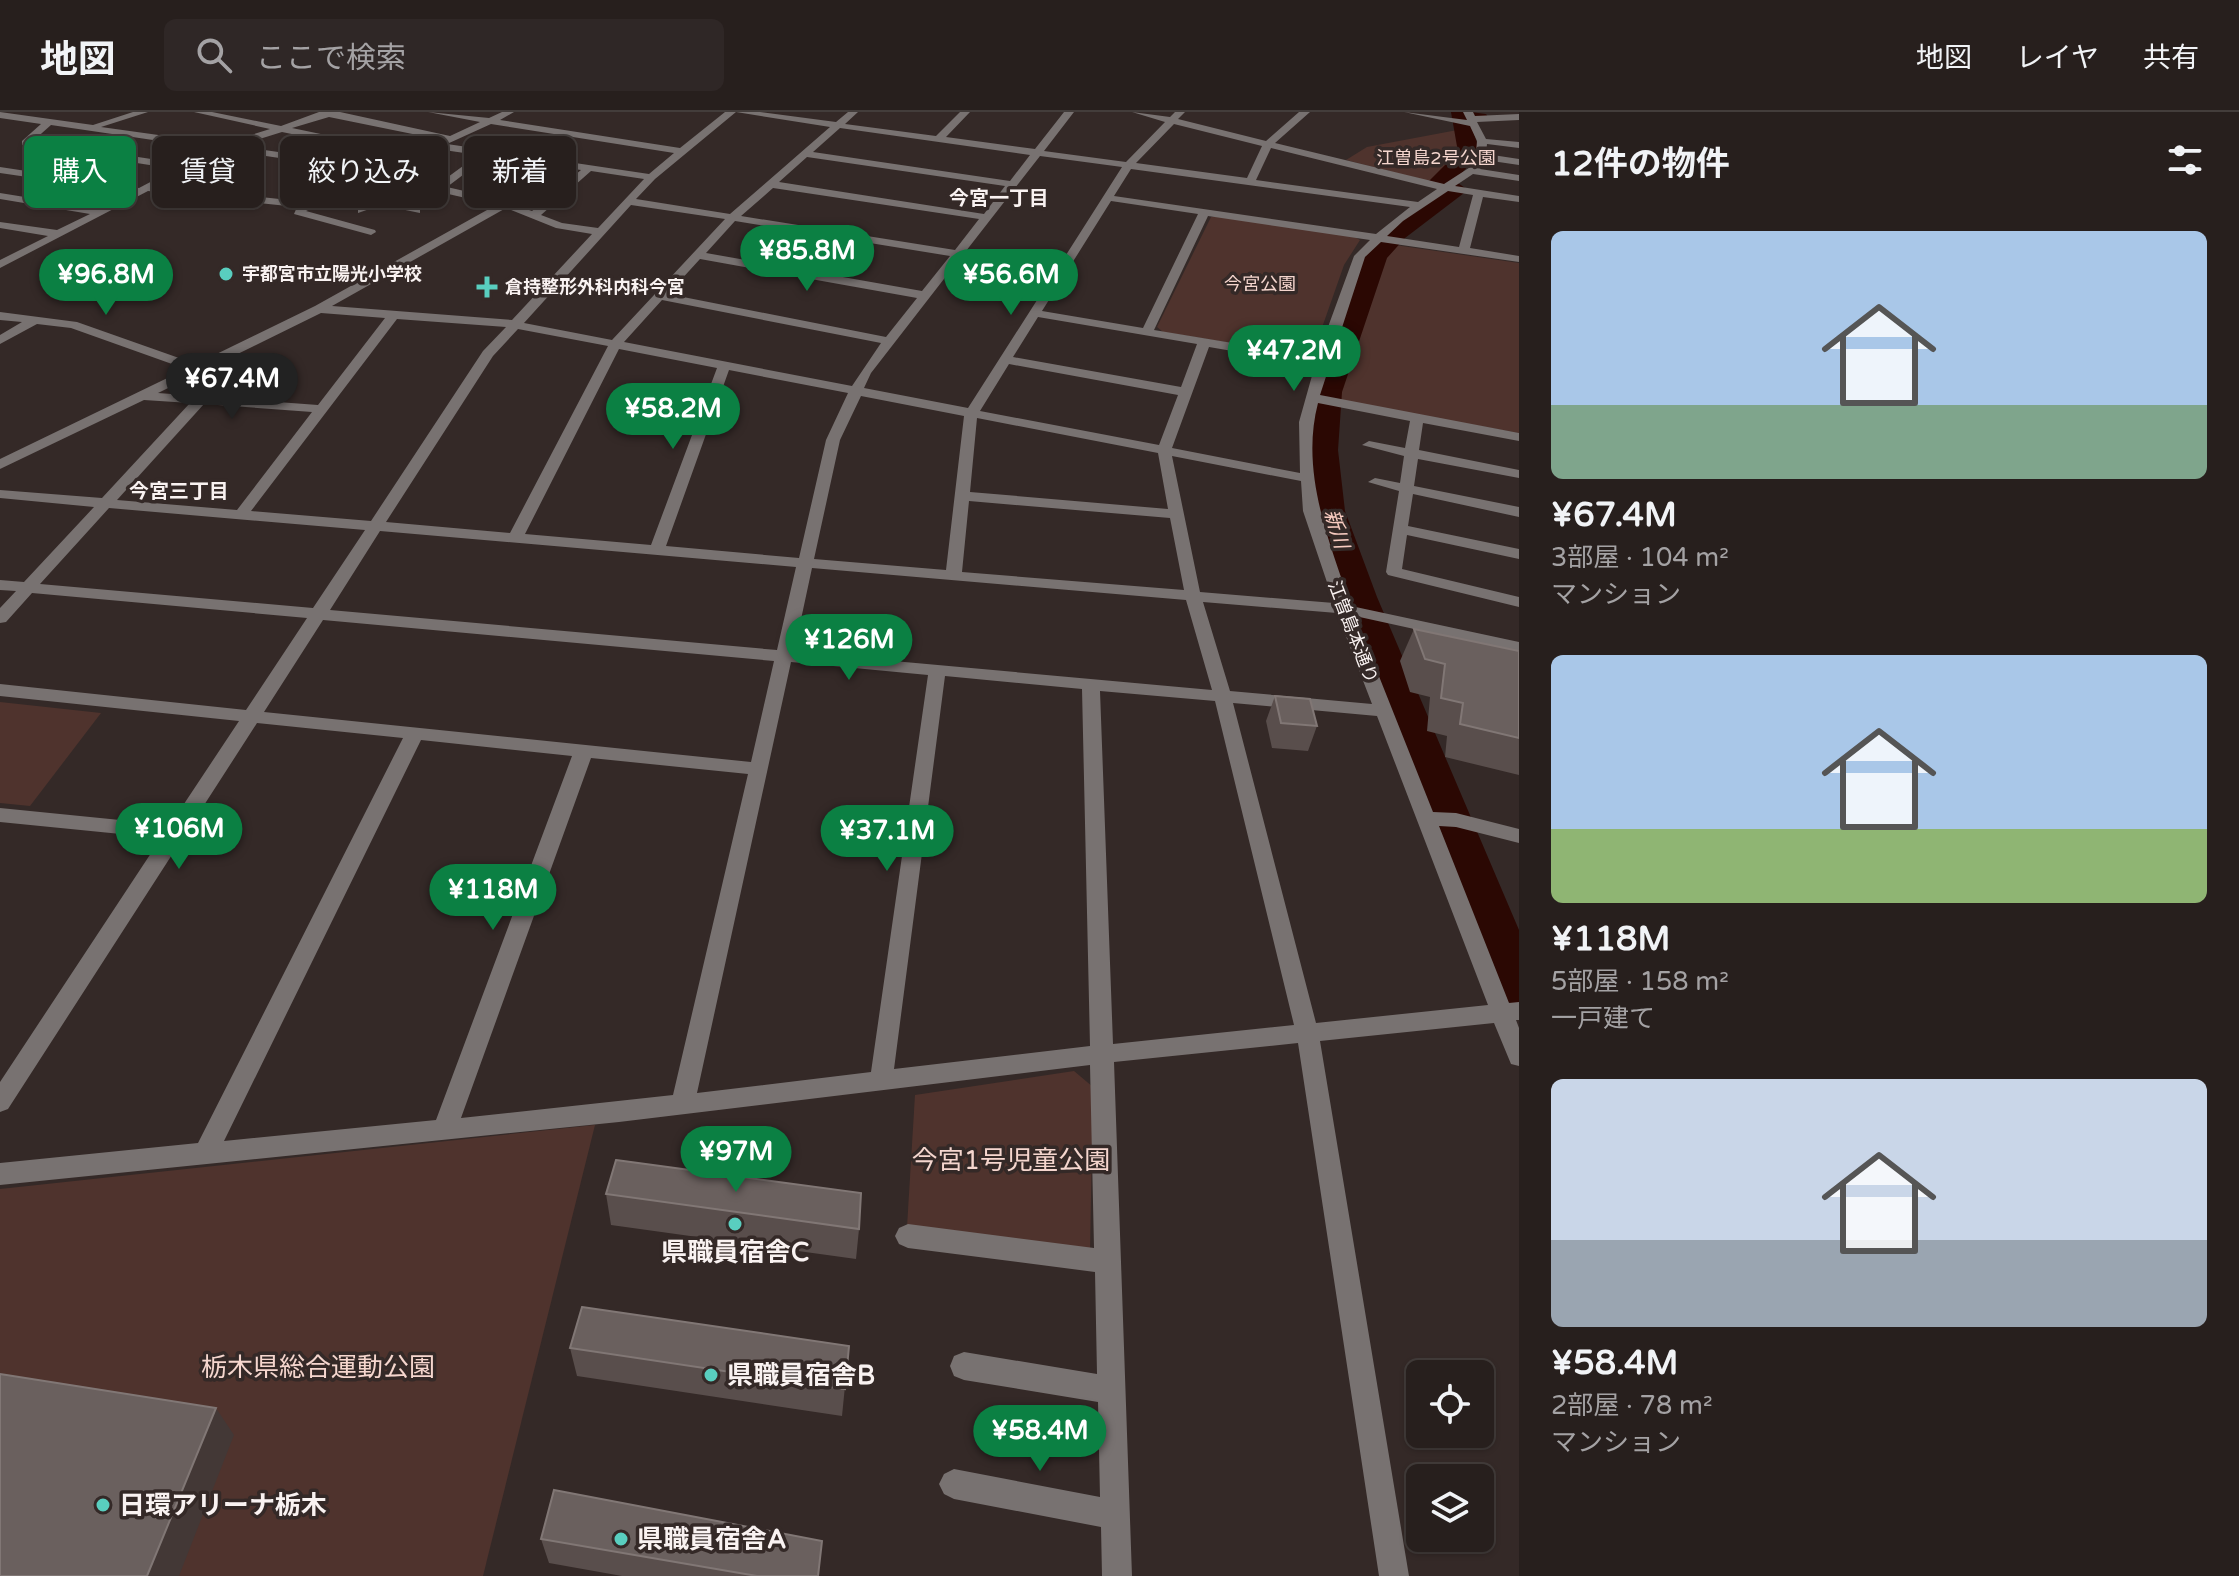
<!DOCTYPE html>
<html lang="ja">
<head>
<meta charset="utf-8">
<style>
  :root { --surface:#271f1d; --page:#2f2726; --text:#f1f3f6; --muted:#a4a2a4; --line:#433d3b; --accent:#0b8043 }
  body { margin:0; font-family:"Varela Round","Noto Sans JP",sans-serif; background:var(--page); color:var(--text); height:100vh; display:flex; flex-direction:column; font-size:30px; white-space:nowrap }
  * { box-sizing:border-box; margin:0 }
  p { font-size:26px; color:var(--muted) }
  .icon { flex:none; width:44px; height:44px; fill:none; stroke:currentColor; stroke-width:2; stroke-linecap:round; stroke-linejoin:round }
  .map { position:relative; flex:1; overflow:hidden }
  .sheet { display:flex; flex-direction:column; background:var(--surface); width:720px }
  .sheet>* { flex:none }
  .guide { position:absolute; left:24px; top:24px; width:760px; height:72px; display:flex; gap:16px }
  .tools { position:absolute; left:1406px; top:1248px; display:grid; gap:16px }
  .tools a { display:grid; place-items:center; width:88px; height:88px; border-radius:12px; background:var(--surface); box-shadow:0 2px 6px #0004,0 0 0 2px var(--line); font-size:40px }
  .price { position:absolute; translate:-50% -68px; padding:0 18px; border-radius:28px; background:var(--accent); color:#fff; font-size:26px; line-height:52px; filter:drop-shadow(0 2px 4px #0008) }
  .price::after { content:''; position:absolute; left:50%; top:48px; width:24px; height:18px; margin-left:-12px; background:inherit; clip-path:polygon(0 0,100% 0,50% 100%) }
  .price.current { background:#222; color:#fff }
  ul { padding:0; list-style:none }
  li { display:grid; align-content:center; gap:16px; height:424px; padding:0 32px }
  li span { display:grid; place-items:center; height:248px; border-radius:12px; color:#555 }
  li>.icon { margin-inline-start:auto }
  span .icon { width:144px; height:144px; fill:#fffc; stroke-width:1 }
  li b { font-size:34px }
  h2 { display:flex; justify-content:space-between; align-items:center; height:96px; padding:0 32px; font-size:34px }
  .chip { padding:0 28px; border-radius:12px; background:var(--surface); box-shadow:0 2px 6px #0004,0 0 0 2px var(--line); font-size:28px; line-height:72px }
  .chip.current { background:var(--accent); color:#fff }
  header { display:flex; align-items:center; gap:48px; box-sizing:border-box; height:112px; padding:0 40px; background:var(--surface); border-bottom:2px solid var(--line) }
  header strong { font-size:38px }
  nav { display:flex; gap:44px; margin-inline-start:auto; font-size:28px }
  .search { width:560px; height:72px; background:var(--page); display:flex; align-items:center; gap:20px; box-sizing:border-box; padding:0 28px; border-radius:12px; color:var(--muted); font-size:30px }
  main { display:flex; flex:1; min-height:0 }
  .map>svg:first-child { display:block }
  .green { fill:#4f332d }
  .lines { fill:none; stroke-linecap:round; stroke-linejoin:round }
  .stream { stroke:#2b0803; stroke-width:4 }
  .river { fill:#2b0803; fill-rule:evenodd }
  .minor { fill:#787271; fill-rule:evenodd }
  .wall { fill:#594e4c }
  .shaded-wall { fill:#433836 }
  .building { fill:#6a605e; stroke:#817775; stroke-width:2 }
  .poi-dot { fill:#59cebf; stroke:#342927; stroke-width:3 }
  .labels { text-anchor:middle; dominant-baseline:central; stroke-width:7; stroke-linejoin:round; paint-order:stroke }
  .far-park-label { font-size:18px; fill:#f5d6ce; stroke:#342927 }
  .far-poi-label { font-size:18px; font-weight:bold; fill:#f9f2f1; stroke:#342927; text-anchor:start }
  .far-street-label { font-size:18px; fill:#f9f2f1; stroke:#342927 }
  .far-neighbourhood-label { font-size:20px; font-weight:bold; fill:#f9f2f1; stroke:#342927 }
  .far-water-label { font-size:20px; font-style:italic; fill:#f9ccc1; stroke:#342927 }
  .near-park-label { font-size:26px; fill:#f5d6ce; stroke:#342927 }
  .near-poi-label { font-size:26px; font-weight:bold; fill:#f9f2f1; stroke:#342927; text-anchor:start }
</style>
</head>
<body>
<header>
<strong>地図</strong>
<div class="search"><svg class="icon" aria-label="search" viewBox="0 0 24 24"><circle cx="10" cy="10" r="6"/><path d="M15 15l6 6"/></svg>ここで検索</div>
<nav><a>地図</a><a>レイヤ</a><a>共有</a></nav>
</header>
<main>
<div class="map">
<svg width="1519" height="1464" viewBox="0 0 1519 1464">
  <rect width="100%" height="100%" fill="#342927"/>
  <g class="green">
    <path d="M 1468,16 L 1474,43 L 1466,55 L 1440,72 L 1346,48 L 1367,35 Z"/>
    <path d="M 1223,104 L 1351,123 L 1360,128 L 1344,153 L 1312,244 L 1163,220 L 1157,215 L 1211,105 Z"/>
    <path d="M 1395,133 L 1519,151 L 1519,321 L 1344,290 L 1335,285 L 1387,136 Z"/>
    <path d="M 0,590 L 101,601 L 30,694 L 0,691 Z"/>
    <path d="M 1074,959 L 1093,975 L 1090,1140 L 907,1115 L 915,983 Z"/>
    <path d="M 595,1013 L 483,1464 L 0,1464 L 0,1077 Z"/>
  </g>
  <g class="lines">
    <path class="stream" d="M 1456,0 L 1485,4"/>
    <path class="river" d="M 1451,0 L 1467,0 L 1480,40 L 1455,69 L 1468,78 L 1405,126 L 1387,146 L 1342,280 L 1338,338 L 1345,399 L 1377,485 L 1519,818 L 1519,894 L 1502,888 L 1495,875 L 1341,485 L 1311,399 L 1306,338 L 1312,280 L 1363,144 L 1387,116 L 1441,79 L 1428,70 L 1458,40 Z"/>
    <path class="minor" d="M 0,0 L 93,13 L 133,0 L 148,0 L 101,15 L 223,32 L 270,17 L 194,0 L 212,0 L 281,14 L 319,0 L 340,0 L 450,24 L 480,10 L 428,0 L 489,6 L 502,0 L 514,0 L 500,8 L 680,36 L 725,0 L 760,0 L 836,10 L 848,0 L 858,0 L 845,12 L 936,24 L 960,0 L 970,0 L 946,25 L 1035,37 L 1064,0 L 1074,0 L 1044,39 L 1126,50 L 1165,10 L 1132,0 L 1170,5 L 1175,0 L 1185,0 L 1178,7 L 1266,29 L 1299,0 L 1310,0 L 1275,31 L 1444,72 L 1475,52 L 1477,29 L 1470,14 L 1404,0 L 1467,8 L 1463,0 L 1473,0 L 1475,4 L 1519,2 L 1519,8 L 1477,10 L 1486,27 L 1519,30 L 1519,36 L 1487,32 L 1486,42 L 1519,47 L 1519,53 L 1485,48 L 1480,57 L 1519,63 L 1519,69 L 1473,62 L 1455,74 L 1519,84 L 1519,90 L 1483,85 L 1470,136 L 1519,144 L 1519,150 L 1381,130 L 1365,145 L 1320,283 L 1519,321 L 1519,329 L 1423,311 L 1419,338 L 1519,358 L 1519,366 L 1418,347 L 1414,374 L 1519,395 L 1519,405 L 1413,382 L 1408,414 L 1519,437 L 1519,447 L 1407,423 L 1402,457 L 1519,485 L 1519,495 L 1388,463 L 1386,460 L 1399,379 L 1368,370 L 1375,366 L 1400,371 L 1404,344 L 1362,333 L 1369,329 L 1405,336 L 1410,309 L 1318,291 C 1300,360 1329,429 1351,494 L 1519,530 L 1519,540 L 1355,504 L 1433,700 L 1456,701 L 1519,717 L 1519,731 L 1456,715 L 1439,714 L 1509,891 L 1519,890 L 1519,908 L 1516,908 L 1519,916 L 1519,954 L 1511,952 L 1494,911 L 1320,929 L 1409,1464 L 1379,1464 L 1298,931 L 1114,950 L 1132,1464 L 1102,1464 L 1101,1415 L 954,1387 L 944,1382 L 939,1372 L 944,1362 L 954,1357 L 1100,1385 L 1098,1290 L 964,1268 L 954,1264 L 950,1254 L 954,1244 L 964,1240 L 1097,1262 L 1095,1160 L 908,1136 L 899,1132 L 895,1124 L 899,1116 L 908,1112 L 1094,1136 L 1090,953 L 619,1010 L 0,1073 L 0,1051 L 198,1031 L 403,626 L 257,611 L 8,997 L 0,1000 L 0,970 L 161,726 L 0,710 L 0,696 L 170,713 L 239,609 L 0,584 L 0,572 L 246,598 L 307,506 L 32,481 L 6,510 L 0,511 L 0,496 L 16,479 L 0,478 L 0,468 L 24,470 L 94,395 L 0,386 L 0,378 L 102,386 L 190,291 L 144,288 L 0,357 L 0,347 L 186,257 L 71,216 L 37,212 L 0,232 L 0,223 L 22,210 L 0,208 L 0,200 L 77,210 L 196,252 L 315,194 L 496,93 L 418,75 L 389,89 L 420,97 L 420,101 L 381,93 L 358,101 L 358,97 L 407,72 L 376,65 L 306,99 L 375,118 L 376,120 L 371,123 L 294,102 L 297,95 L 148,79 L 0,156 L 0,148 L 48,124 L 0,116 L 0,110 L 57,118 L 90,102 L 0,87 L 0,81 L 99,97 L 130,80 L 0,61 L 0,55 L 139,76 L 175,57 L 22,33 L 22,29 L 41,12 L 0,6 ZM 736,0 L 830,15 L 730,102 L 636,87 L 655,67 ZM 329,5 L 442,28 L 412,41 L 292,16 ZM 491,12 L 674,41 L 649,62 L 447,32 ZM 1174,12 L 1262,34 L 1247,66 L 1136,51 ZM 51,13 L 214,37 L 184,52 L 33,29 ZM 840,16 L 1030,43 L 1010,69 L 813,40 ZM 282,20 L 403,45 L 374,59 L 320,46 L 237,34 ZM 1271,36 L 1437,77 L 1418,90 L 1256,68 ZM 437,37 L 478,43 L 437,73 L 385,61 ZM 225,38 L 320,52 L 365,63 L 307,90 L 157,74 ZM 488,44 L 528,50 L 486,84 L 447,75 ZM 1040,44 L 1122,55 L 1059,154 L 966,139 ZM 807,45 L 1005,74 L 984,102 L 779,70 ZM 539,52 L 581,58 L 532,99 L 496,87 ZM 1131,57 L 1410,95 L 1376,122 L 1114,84 ZM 591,59 L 644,67 L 598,116 L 562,111 L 541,103 ZM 773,76 L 979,107 L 955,138 L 741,104 ZM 1448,79 L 1473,83 L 1459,135 L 1387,124 L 1403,109 ZM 1111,89 L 1198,102 L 1143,216 L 1042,199 ZM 631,93 L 725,107 L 612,228 L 524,211 ZM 506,96 L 556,116 L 592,122 L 512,208 L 332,194 ZM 1208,104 L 1370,128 L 1354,144 L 1317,245 L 1154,218 ZM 735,109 L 950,144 L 922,179 L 706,141 ZM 961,145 L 1055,160 L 968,296 L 864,276 L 871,261 ZM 700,147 L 917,186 L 886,225 L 668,182 ZM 662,188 L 881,231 L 852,274 L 624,230 ZM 321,201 L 385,206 L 318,293 L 158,281 ZM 1038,205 L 1197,232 L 1181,275 L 1013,245 ZM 397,207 L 506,215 L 483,239 L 371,409 L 251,399 ZM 518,217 L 608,234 L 510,421 L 386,410 L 493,244 ZM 1209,235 L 1315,253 L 1299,310 L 1300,361 L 1172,336 ZM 619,237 L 717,256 L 651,433 L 525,422 ZM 1009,252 L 1178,283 L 1159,333 L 980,299 ZM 729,258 L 848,281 L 826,328 L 799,446 L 666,434 ZM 861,284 L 964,304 L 946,458 L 814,447 L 840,328 ZM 204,292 L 312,300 L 237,398 L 117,388 ZM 977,306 L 1158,341 L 1168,397 L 970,380 ZM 1172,344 L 1301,369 L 1303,399 L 1334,491 L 1200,480 ZM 969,389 L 1170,406 L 1184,478 L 962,460 ZM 109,396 L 365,418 L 313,496 L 40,472 ZM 380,419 L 796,455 L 777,538 L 330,498 ZM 812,456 L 1186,488 L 1212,578 L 794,540 ZM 1203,490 L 1337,501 L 1372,592 L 1230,579 ZM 323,508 L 774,549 L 751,650 L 264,600 ZM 791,550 L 928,563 L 871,960 L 697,981 ZM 945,564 L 1082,577 L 1090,934 L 894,957 ZM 1100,579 L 1215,589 L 1294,913 L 1113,932 ZM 1233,591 L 1377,604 L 1488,893 L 1316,911 ZM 421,628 L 572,644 L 436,1008 L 224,1029 ZM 591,646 L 748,662 L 673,983 L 461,1006 Z"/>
  </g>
  <g class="wall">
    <path d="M 1414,517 L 1519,539 L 1519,663 L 1445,645 L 1447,624 L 1427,619 L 1430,585 L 1410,580 L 1400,549 Z"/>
    <path d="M 1275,584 L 1317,614 L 1308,639 L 1272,636 L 1266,609 Z"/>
    <path d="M 606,1082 L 859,1117 L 856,1147 L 611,1113 Z"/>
    <path d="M 849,1234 L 842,1304 L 577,1264 L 570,1236 Z"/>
    <path d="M 541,1427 L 818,1464 L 622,1464 L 549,1451 Z"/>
  </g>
  <path class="shaded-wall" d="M 216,1296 L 234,1323 L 179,1464 L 147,1464 Z"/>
  <g class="building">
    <path d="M 1414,517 L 1519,539 L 1519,626 L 1460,612 L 1463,591 L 1441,586 L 1445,552 L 1425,547 Z"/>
    <path d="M 1275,584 L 1310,587 L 1317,614 L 1281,611 Z"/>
    <path d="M 616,1048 L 861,1081 L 859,1117 L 606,1082 Z"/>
    <path d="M 582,1195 L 849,1234 L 845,1277 L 570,1236 Z"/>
    <path d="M 0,1262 L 216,1296 L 147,1464 L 0,1464 Z"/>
    <path d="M 554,1378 L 822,1429 L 818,1464 L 757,1464 L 541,1427 Z"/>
  </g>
  <g class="poi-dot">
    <circle cx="226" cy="162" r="8"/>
    <path d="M483 163h8v8h8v8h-8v8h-8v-8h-8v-8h8z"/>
    <circle cx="735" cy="1112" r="8"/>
    <circle cx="711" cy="1263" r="8"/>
    <circle cx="103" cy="1393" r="8"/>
    <circle cx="621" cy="1427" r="8"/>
  </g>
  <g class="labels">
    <g class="far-park-label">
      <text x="1436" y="46">江曽島2号公園</text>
      <text x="1260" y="172">今宮公園</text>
    </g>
    <g class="far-poi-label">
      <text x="242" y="162">宇都宮市立陽光小学校</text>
      <text x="505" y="175">倉持整形外科内科今宮</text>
    </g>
    <g class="far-street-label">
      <text transform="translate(1353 520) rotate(69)">江曽島本通り</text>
    </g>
    <g class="far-neighbourhood-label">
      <text x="999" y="87">今宮一丁目</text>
      <text x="179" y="380">今宮三丁目</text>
    </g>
    <g class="far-water-label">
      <text transform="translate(1336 417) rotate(73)">新川</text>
    </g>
    <g class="near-park-label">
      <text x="1011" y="1048">今宮1号児童公園</text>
      <text x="318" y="1255">栃木県総合運動公園</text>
    </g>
    <g class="near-poi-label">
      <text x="735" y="1140" text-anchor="middle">県職員宿舎C</text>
      <text x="727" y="1263">県職員宿舎B</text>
      <text x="119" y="1393">日環アリーナ栃木</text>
      <text x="637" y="1427">県職員宿舎A</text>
    </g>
  </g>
</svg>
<div class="tools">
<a><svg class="icon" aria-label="locate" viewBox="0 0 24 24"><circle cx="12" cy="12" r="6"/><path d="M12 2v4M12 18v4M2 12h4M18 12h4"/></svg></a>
<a><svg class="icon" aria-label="layers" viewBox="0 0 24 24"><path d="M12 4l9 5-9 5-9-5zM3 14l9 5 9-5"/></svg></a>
</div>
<b class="price" style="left:807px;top:181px">¥85.8M</b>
<b class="price" style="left:106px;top:205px">¥96.8M</b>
<b class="price" style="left:1011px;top:205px">¥56.6M</b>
<b class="price" style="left:1294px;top:281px">¥47.2M</b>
<b class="price current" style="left:232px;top:309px">¥67.4M</b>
<b class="price" style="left:673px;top:339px">¥58.2M</b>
<b class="price" style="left:849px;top:570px">¥126M</b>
<b class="price" style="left:179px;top:759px">¥106M</b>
<b class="price" style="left:887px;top:761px">¥37.1M</b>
<b class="price" style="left:493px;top:820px">¥118M</b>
<b class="price" style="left:736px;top:1082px">¥97M</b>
<b class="price" style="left:1040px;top:1361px">¥58.4M</b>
<div class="guide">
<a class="chip current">購入</a>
<a class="chip">賃貸</a>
<a class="chip">絞り込み</a>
<a class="chip">新着</a>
</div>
</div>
<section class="sheet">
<h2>12件の物件<svg class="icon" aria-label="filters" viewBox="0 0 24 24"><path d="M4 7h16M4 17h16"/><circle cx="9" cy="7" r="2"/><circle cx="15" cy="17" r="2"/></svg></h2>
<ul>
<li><span style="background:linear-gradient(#a9c7e8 70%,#7fa58c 0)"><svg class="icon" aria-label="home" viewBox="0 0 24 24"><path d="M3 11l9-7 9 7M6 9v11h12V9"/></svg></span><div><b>¥67.4M</b><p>3部屋 · 104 m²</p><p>マンション</p></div></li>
<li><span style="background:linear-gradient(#a9c7e8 70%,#8fb573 0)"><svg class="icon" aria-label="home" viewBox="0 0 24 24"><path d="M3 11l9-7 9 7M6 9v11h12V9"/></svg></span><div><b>¥118M</b><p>5部屋 · 158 m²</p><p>一戸建て</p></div></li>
<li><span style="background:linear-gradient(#c9d6e8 65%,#9aa5b1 0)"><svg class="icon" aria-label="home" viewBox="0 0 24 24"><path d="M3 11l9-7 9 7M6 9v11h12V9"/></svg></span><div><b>¥58.4M</b><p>2部屋 · 78 m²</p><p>マンション</p></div></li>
</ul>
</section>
</main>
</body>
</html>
